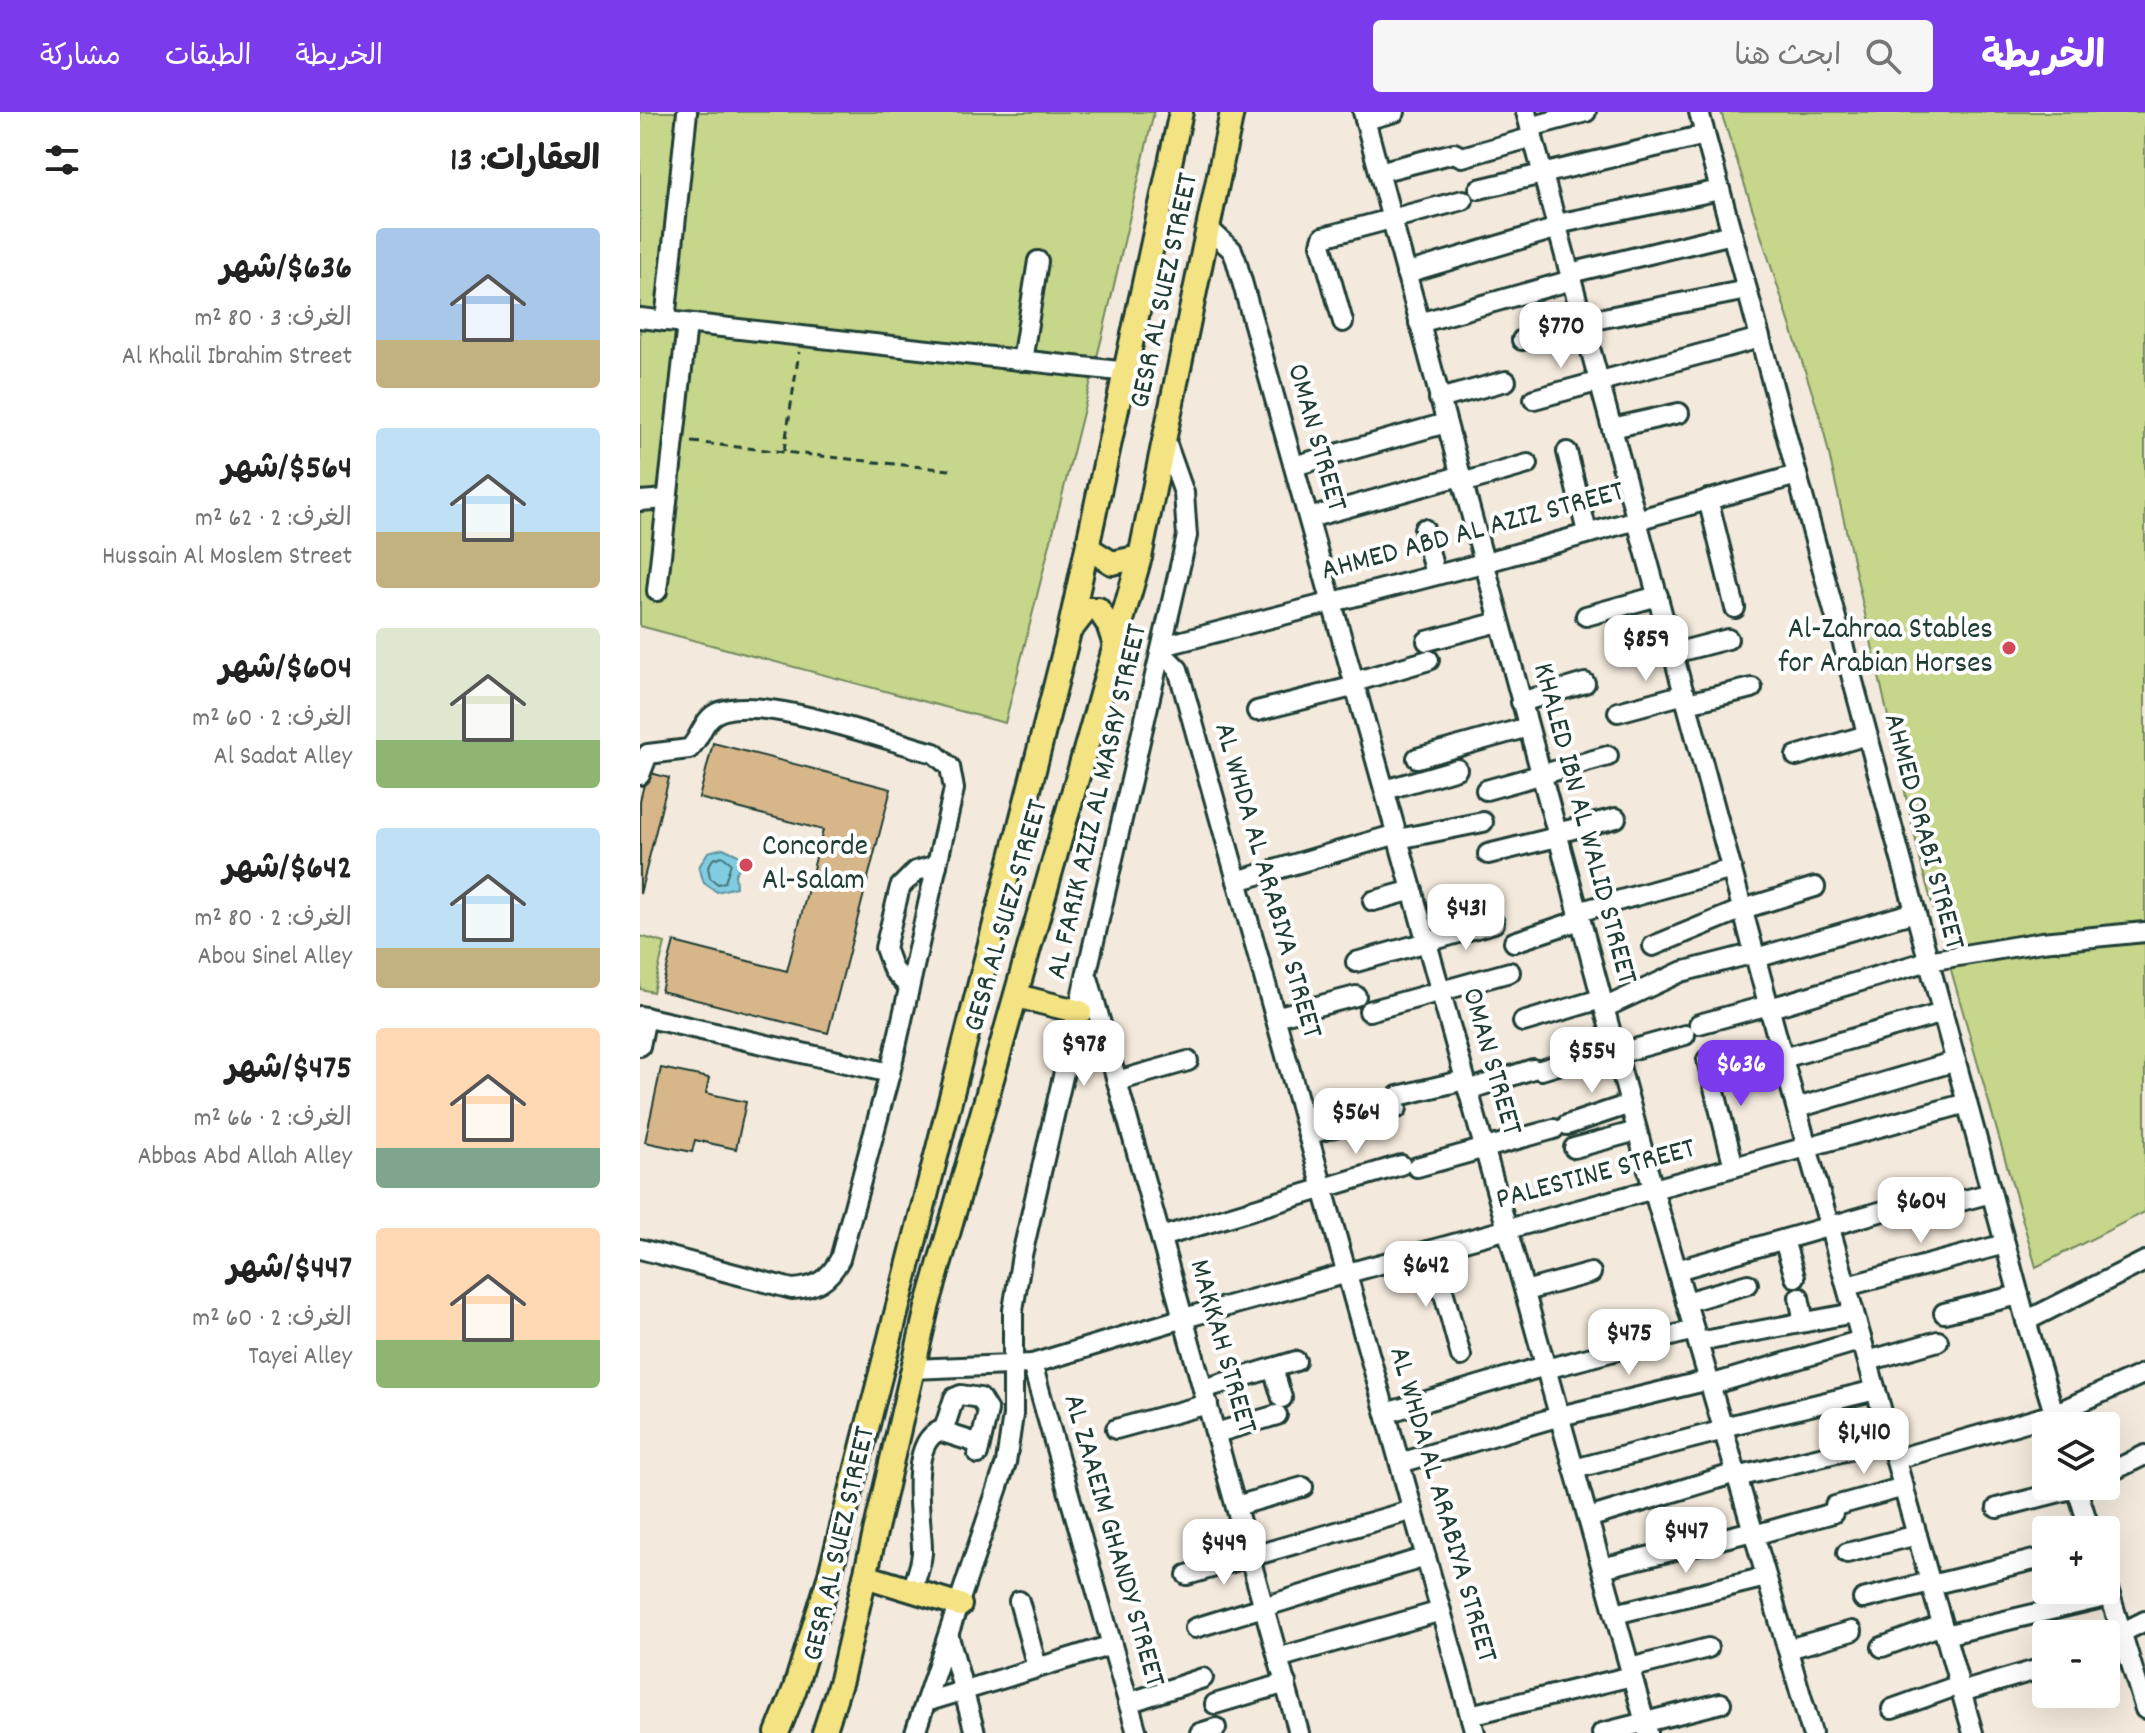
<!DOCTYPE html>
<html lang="ar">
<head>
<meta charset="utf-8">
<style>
  :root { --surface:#fff; --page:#f6f6f6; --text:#222; --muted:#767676; --accent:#7c3aed }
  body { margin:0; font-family:Dekko,"Playpen Sans Arabic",sans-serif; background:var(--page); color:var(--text); direction:rtl; height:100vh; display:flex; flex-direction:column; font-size:30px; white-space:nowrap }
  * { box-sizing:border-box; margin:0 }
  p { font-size:26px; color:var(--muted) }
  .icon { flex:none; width:44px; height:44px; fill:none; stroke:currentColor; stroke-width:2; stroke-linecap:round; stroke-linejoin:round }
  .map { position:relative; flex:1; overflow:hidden; direction:ltr }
  .drawer { display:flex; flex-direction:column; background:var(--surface); width:640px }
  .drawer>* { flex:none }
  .buttons { position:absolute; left:1392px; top:1300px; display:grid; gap:16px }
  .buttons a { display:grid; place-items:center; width:88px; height:88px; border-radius:8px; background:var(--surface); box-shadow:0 8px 32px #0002; font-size:40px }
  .price { position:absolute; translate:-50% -68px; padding:0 18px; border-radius:16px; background:#fff; color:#222; font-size:26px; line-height:52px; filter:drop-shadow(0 2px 4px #0008) }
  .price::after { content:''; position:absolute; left:50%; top:48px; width:24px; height:18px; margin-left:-12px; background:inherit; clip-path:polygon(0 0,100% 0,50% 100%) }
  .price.current { background:var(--accent); color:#fff }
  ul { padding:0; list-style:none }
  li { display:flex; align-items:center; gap:24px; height:200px; padding:0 40px }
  li span { display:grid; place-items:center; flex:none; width:224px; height:160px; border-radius:8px; color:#555 }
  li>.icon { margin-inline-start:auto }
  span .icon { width:96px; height:96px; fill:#fffc; stroke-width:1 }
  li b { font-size:34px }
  h2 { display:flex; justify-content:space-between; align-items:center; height:96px; padding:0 40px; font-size:34px }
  header { display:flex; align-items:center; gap:48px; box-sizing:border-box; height:112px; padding:0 40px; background:var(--accent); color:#fff }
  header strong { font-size:38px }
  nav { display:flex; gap:44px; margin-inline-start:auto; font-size:28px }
  .search { width:560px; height:72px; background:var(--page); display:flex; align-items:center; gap:20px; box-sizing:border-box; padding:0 28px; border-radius:8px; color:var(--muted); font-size:30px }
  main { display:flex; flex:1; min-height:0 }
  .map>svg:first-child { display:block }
  .green { fill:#c6d68a; stroke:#728a5f; stroke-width:2 }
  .water { fill:#81cce1; stroke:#5a939c; stroke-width:2 }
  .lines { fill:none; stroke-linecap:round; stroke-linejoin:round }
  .shore { stroke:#467679; stroke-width:2 }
  .building { fill:#d7b78a; stroke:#1f3d34; stroke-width:2 }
  .minor-casing { stroke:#1f3d34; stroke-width:24 }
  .major-casing { stroke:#1f3d34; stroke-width:28 }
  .path { stroke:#1f3d34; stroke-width:3; stroke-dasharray:8 6; stroke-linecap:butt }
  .minor { stroke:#fff; stroke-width:18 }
  .major { stroke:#f4e382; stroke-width:22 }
  .poi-dot { fill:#d1495b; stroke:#fff; stroke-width:3 }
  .labels { text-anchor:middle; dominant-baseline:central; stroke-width:8; stroke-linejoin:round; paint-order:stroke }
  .street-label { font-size:30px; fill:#1f3d34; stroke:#fff }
  .poi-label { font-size:30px; fill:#1f3d34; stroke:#fff; text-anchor:end }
</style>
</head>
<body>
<header>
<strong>الخريطة</strong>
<div class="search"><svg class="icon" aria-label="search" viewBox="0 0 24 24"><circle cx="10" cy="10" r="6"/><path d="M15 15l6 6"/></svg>ابحث هنا</div>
<nav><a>الخريطة</a><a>الطبقات</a><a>مشاركة</a></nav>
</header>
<main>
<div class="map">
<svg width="1505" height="1621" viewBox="0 0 1505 1621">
  <rect width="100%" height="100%" fill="#f3e9dc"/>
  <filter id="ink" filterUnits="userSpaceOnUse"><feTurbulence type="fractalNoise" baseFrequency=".0125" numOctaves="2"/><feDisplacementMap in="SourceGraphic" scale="16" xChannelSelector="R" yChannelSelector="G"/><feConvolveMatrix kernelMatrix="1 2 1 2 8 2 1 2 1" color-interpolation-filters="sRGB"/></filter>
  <g filter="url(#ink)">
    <g class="green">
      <path d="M 0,0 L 514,0 L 462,225 L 365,611 L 0,514 Z"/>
      <path d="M 1081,0 L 1505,0 L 1505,1100 L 1396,1155 L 1283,760 L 1182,311 Z"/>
      <path d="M 0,824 L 25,831 L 13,880 L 0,877 Z"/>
    </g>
    <path class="water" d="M 83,736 L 98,743 L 102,752 L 95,762 L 96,775 L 77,780 L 64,771 L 59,755 L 68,740 Z"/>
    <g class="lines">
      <path class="shore" d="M 82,744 L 91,751 L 85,770 L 78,772 L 70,766 L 68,755 L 73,747 Z"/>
    </g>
    <g class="building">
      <path d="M 73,631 L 251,677 L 188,921 L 21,879 L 34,830 L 147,859 L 183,718 L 59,686 Z"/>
      <path d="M 7,660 L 29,666 L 0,782 L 0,689 Z"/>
      <path d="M 21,956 L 69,966 L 66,981 L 106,990 L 96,1037 L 55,1028 L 52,1040 L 5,1030 Z"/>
    </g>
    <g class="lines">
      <g class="minor-casing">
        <g id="minor">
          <path d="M 723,0 L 1013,1077 L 1172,1621"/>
          <path d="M 886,0 L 1167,1035 L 1333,1621"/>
          <path d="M 1059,0 L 1386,1209 L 1418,1314"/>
          <path d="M 725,8 L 755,0"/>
          <path d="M 890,15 L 946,0"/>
          <path d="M 739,60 L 814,41 L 822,45 L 893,25"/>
          <path d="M 839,77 L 1065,23"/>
          <path d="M 917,112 L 1080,78"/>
          <path d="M 570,118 L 592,138 L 596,148 L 1008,1621"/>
          <path d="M 766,161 L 918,116"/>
          <path d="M 930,161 L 1092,122"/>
          <path d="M 0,206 L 488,260"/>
          <path d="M 25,209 L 47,0"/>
          <path d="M 703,210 L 681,132 L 683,125 L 823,88"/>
          <path d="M 943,210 L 1107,178"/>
          <path d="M 779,211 L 932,168"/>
          <path d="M 882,228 L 944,213"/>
          <path d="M 382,249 L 398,149"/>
          <path d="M 799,287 L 866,269"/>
          <path d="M 894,287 L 1120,226"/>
          <path d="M 972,316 L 1039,301"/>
          <path d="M 927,340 L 947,420"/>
          <path d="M 654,354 L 806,311"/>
          <path d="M 822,371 L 888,352"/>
          <path d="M 1068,387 L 1095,496"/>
          <path d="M 0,389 L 27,387"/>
          <path d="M 669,406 L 820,364"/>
          <path d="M 784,417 L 795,463"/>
          <path d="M 17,479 L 47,212"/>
          <path d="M 946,504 L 1018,484"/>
          <path d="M 787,529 L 859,510"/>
          <path d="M 523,534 L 843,451 L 1157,363"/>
          <path d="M 521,540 L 538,557 L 835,1621"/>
          <path d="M 1034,541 L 1088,527"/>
          <path d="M 714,570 L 789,548"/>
          <path d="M 881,590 L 945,571"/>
          <path d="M 1047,591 L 1112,576"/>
          <path d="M 617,599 L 716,574"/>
          <path d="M 978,600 L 1045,582"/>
          <path d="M 1156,644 L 1227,623"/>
          <path d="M 777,646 L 888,615"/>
          <path d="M 0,663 L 8,642 L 49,637 C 61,626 63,606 79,600 C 123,582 245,628 294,641 L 310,655 L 314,677 L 250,961 L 200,1147 C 189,1168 175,1176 152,1177 L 0,1137"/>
          <path d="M 745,678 L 817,657"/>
          <path d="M 846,678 L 968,644"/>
          <path d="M 917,721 L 976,706"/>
          <path d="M 758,727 L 843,710"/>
          <path d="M 848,742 L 917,725"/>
          <path d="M 597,769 L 757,722"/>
          <path d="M 733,789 L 773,778"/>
          <path d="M 938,800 L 1092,757"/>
          <path d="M 874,830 L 940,808"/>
          <path d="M 1013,834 L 1103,797 L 1175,775"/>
          <path d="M 1116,846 L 1275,800"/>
          <path d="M 716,850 L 854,811"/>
          <path d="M 449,869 L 659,1621"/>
          <path d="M 269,875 L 253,858 L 245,836 L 260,775 L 276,759 L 297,753"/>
          <path d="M 964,896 L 1041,860 L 1115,841"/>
          <path d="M 1130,896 L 1288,849 L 1402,830 L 1505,820"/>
          <path d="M 729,899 L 870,860"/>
          <path d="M 0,904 L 250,961"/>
          <path d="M 635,905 L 716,884"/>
          <path d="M 883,910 L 961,887"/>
          <path d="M 1059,912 L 1129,893"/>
          <path d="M 0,934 L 6,905"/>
          <path d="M 976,942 L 1045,923"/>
          <path d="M 1143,946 L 1303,901"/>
          <path d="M 1067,948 L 1094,1055"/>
          <path d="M 901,958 L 975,936"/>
          <path d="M 477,969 L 548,949"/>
          <path d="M 828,978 L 893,957"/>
          <path d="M 758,984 L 825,968"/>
          <path d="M 1157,996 L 1316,949"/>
          <path d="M 927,1013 L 990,992"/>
          <path d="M 668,1023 L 757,996"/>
          <path d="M 934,1036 L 997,1019"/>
          <path d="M 777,1055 L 914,1017"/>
          <path d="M 1276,1101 L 1351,1081"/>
          <path d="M 521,1125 L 761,1053"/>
          <path d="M 1144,1128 L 1155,1165"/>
          <path d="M 792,1138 L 821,1244"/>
          <path d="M 1037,1158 L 1264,1093"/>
          <path d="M 1207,1174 L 1365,1132"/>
          <path d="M 885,1179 L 951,1161"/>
          <path d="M 1159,1185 L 1164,1210"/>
          <path d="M 1046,1190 L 1108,1172"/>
          <path d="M 1304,1201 L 1379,1183"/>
          <path d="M 1386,1209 L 1505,1149"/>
          <path d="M 1058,1230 L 1214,1201"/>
          <path d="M 1228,1249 L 1298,1229"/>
          <path d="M 392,1252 L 497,1621"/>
          <path d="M 633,1256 L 642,1286"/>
          <path d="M 273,1257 L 392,1252 L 544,1206 L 1327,991"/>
          <path d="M 906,1257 L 1054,1218"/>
          <path d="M 1070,1273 L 1222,1228"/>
          <path d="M 563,1277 L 656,1249"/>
          <path d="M 746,1301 L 905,1254"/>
          <path d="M 1083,1315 L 1236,1278"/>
          <path d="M 476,1317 L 568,1292"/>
          <path d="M 303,1320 L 314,1286 L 321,1283 L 340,1286 L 348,1299 L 338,1342"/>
          <path d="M 576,1321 L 637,1303"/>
          <path d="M 1256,1347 L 1414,1302 L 1505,1261"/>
          <path d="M 760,1351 L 920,1304 L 1069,1268"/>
          <path d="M 934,1357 L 1084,1318"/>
          <path d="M 1466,1362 L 1505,1343"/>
          <path d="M 1097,1365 L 1250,1328"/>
          <path d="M 1436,1374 L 1450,1418"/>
          <path d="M 596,1394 L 663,1375"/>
          <path d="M 1195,1394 L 1264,1375"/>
          <path d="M 1357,1396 L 1443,1374"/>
          <path d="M 948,1406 L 1096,1361"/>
          <path d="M 1114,1423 L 1193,1401"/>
          <path d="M 1207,1441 L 1277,1423"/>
          <path d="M 962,1456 L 1113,1419"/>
          <path d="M 547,1463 L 773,1398"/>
          <path d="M 1466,1470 L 1505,1597"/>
          <path d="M 1291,1473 L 1406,1445"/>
          <path d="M 272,1478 C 276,1466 281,1454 282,1441 C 283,1414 266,1333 299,1319 L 340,1332"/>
          <path d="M 1223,1487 L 1290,1470"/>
          <path d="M 379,1489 L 397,1555"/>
          <path d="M 975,1502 L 1126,1465"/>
          <path d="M 555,1516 L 786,1445"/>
          <path d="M 1481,1521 L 1505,1509"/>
          <path d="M 1305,1523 L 1470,1484"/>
          <path d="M 309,1525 L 335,1621"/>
          <path d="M 1242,1535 L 1302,1513"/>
          <path d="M 1148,1537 L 1212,1519"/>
          <path d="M 638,1546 L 801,1499"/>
          <path d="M 990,1556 L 1068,1536"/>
          <path d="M 1321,1580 L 1406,1555"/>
          <path d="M 286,1590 L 472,1533"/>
          <path d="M 488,1591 L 563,1566"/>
          <path d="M 575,1592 L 646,1571"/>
          <path d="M 1252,1597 L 1319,1573"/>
          <path d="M 830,1603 L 992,1564"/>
          <path d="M 275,1621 L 366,1351 L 373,1303 L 373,1198 L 382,1143 L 547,424 L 544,381 L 526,330"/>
          <path d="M 560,1621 L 576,1616"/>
          <path d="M 962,1621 L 1081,1591"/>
        </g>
      </g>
      <g class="major-casing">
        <g id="major">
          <path d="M 448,436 L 472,451 L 500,445"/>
          <path d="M 433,515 L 447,497 L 458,497 L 468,512 L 476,536"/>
          <path d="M 377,884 L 440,900"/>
          <path d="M 225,1464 L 320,1493"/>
          <path d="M 137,1621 L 154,1579 L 189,1466 L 428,524 L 541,0"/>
          <path d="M 184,1621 L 201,1568 L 287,1196 L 500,445 L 592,0"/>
        </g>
      </g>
      <g class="path">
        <path d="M 52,330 L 310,358"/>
        <path d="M 144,339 L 159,240"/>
      </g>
      <use href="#minor" class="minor"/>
      <use href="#major" class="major"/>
    </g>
  </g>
  <g class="poi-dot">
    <circle cx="1369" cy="536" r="8"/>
    <circle cx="106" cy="753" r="8"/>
  </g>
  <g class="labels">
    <g class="street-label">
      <text transform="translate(526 179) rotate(-78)">GESR AL SUEZ STREET</text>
      <text transform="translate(675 326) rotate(74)">OMAN STREET</text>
      <text transform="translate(833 421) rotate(-15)">AHMED ABD AL AZIZ STREET</text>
      <text transform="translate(459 690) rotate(-77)">AL FARIK AZIZ AL MASRY STREET</text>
      <text transform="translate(943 712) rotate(75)">KHALED IBN AL WALID STREET</text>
      <text transform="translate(1282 720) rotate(75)">AHMED ORABI STREET</text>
      <text transform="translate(626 769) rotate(74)">AL WHDA AL ARABIYA STREET</text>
      <text transform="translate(368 804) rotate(-74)">GESR AL SUEZ STREET</text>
      <text transform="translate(850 950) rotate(74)">OMAN STREET</text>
      <text transform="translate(956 1064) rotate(-15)">PALESTINE STREET</text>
      <text transform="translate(581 1235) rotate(74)">MAKKAH STREET</text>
      <text transform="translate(801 1393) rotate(74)">AL WHDA AL ARABIYA STREET</text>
      <text transform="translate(472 1429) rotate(74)">AL ZAAEIM GHANDY STREET</text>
      <text transform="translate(201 1432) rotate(-77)">GESR AL SUEZ STREET</text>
    </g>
    <g class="poi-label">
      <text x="1353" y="519">Al-Zahraa Stables<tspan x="1353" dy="34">for Arabian Horses</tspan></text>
      <text x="122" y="736" text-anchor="start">Concorde<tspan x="122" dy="34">Al-Salam</tspan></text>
    </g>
  </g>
</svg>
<div class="buttons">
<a><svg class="icon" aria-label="layers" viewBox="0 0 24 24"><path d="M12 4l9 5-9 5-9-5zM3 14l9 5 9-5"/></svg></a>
<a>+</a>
<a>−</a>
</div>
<b class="price" style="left:921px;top:258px">$770</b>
<b class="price" style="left:1006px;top:571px">$859</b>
<b class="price" style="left:826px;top:840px">$431</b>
<b class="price" style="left:444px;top:976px">$978</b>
<b class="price" style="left:952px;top:983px">$554</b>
<b class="price current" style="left:1101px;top:996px">$636</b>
<b class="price" style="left:716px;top:1044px">$564</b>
<b class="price" style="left:1281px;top:1133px">$604</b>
<b class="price" style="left:786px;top:1197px">$642</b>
<b class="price" style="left:989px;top:1265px">$475</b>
<b class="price" style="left:1224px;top:1364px">$1,410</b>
<b class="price" style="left:1046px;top:1463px">$447</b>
<b class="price" style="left:584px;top:1475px">$449</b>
</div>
<section class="drawer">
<h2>العقارات: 13<svg class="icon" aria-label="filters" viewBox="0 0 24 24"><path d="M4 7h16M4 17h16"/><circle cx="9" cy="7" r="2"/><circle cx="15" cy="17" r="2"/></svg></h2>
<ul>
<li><span style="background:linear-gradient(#a9c7e8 70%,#c2b280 0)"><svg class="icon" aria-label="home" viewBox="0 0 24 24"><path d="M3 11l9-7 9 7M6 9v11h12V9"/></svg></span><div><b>$636/شهر</b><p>الغرف: 3 · 80 m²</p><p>Al Khalil Ibrahim Street</p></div></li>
<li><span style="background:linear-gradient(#bfe0f5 65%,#c2b280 0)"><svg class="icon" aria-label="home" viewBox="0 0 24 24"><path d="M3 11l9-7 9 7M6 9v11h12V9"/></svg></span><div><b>$564/شهر</b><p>الغرف: 2 · 62 m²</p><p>Hussain Al Moslem Street</p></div></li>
<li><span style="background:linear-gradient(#dfe7d0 70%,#8fb573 0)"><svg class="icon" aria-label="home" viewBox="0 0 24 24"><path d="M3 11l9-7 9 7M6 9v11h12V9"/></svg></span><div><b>$604/شهر</b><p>الغرف: 2 · 60 m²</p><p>Al Sadat Alley</p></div></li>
<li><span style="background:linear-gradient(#bfe0f5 75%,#c2b280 0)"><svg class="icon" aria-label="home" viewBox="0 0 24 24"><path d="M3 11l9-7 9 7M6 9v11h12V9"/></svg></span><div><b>$642/شهر</b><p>الغرف: 2 · 80 m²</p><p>Abou Sinel Alley</p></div></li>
<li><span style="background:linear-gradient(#ffd9b3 75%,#7fa58c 0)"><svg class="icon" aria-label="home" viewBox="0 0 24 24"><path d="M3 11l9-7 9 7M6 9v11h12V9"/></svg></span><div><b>$475/شهر</b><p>الغرف: 2 · 66 m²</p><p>Abbas Abd Allah Alley</p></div></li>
<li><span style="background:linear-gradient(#ffd9b3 70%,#8fb573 0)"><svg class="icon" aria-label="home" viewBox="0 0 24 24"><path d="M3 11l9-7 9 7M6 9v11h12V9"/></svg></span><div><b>$447/شهر</b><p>الغرف: 2 · 60 m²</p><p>Tayei Alley</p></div></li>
</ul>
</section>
</main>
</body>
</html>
